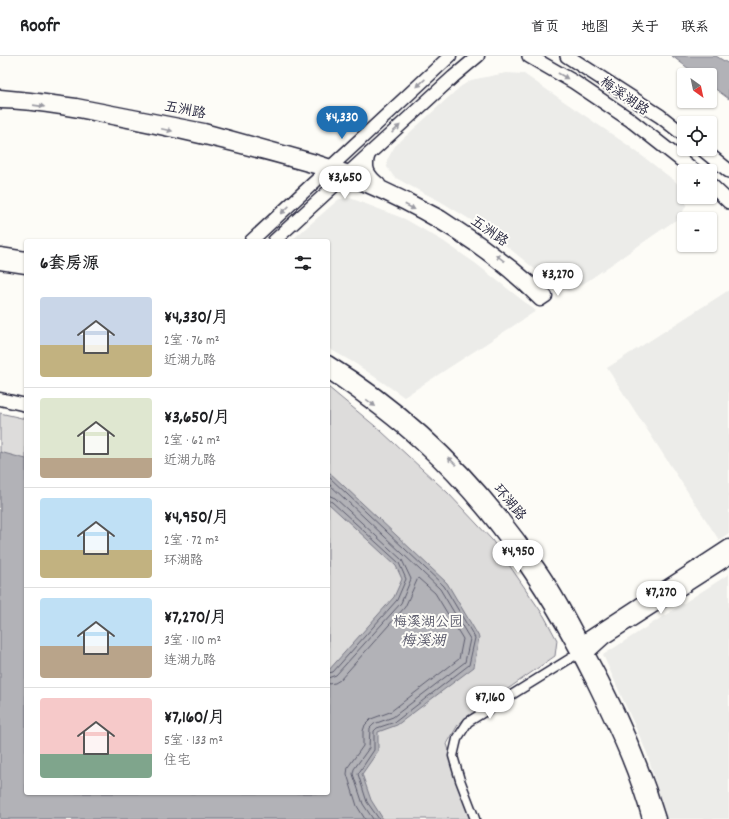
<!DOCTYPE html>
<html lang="zh">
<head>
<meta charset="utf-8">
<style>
  :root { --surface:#fff; --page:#f6f6f6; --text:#202124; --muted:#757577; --line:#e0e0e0; --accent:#1f6fb2 }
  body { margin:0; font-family:Dekko,"LXGW WenKai TC",sans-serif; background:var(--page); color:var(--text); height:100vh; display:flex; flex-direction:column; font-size:15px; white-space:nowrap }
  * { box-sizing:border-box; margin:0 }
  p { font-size:13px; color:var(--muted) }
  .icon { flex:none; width:22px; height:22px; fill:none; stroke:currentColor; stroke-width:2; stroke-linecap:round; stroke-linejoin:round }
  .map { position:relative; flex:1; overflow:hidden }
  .sheet { position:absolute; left:24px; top:183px; width:306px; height:556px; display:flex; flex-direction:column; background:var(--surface); border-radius:4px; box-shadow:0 1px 3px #0004 }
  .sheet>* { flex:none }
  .needle { width:26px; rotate:147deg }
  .tools { position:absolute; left:677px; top:12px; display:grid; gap:8px }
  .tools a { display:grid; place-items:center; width:40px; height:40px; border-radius:4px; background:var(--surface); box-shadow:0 1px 3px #0004; font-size:20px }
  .price { position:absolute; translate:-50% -34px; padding:0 9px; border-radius:14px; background:#fff; color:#222; font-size:13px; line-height:26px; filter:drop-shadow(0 1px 2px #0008) }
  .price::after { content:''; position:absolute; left:50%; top:24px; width:12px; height:9px; margin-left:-6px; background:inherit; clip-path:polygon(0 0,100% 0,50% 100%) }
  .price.current { background:var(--accent); color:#fff }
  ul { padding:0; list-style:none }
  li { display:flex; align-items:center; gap:12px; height:100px; padding:0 16px }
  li+li { border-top:1px solid var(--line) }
  li span { display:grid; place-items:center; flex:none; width:112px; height:80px; border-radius:4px; color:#555 }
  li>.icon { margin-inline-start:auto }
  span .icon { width:48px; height:48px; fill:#fffc; stroke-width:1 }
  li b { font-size:17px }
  h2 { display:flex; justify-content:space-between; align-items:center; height:48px; padding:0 16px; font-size:17px }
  header { display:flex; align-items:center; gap:24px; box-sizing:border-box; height:56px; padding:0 20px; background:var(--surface); border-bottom:1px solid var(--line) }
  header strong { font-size:19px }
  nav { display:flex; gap:22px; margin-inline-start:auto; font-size:14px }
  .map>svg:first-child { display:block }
  .built { fill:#ecece9 }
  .green { fill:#dddcdb; stroke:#807f8b }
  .water { fill:#b2b2b7; stroke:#787885 }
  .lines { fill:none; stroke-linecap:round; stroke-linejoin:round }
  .shore { stroke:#5c5c6d; stroke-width:1 }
  .street-casing { stroke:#22223b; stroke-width:11 }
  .secondary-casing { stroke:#22223b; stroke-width:15 }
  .primary-casing { stroke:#22223b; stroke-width:16 }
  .street { stroke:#fdfcf7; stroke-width:8 }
  .secondary { stroke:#fdfcf7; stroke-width:12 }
  .primary { stroke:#fdfcf7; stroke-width:13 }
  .oneway { fill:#9a9aa2 }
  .labels { text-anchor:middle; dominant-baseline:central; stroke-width:4; stroke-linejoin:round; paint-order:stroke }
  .street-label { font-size:14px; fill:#22223b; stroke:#fdfcf7 }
  .park-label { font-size:14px; fill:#5a5a6b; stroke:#fdfcf7 }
  .water-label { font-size:15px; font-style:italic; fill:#545466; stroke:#fdfcf7 }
</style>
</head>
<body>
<header>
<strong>Roofr</strong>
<nav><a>首页</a><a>地图</a><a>关于</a><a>联系</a></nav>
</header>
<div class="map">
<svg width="729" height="763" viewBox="0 0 729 763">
  <rect width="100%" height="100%" fill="#fdfcf7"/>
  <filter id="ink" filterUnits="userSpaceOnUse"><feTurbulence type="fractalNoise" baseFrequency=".025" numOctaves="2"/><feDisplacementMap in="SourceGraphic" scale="8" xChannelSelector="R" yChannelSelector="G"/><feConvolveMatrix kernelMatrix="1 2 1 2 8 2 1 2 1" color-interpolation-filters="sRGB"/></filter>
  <g filter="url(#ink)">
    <g class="built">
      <path d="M 506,17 L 524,18 L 629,90 L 675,125 L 681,132 L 684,141 L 686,142 L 686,150 L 680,161 L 589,224 L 576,232 L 568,235 L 558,232 L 504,188 L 471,164 L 438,144 L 414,132 L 394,121 L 387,111 L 387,104 L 395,90 L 460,31 L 471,24 Z"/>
      <path d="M 350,142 L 405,163 L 443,185 L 475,207 L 536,255 L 404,341 L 356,308 L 328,292 L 328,185 L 291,185 L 339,143 Z"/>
      <path d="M 729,234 L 729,477 L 719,484 L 607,312 Z"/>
      <path d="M 729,518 L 729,763 L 666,763 L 647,697 L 603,599 Z"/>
    </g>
    <path class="green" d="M 328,331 L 381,375 L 448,437 L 492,484 L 544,560 L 557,584 L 555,600 L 459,667 L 447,688 L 470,763 L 0,763 L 0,357 L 26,363 L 26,737 L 328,737 Z"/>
    <g class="water">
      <path d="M 672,0 L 716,0 L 729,8 L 729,43 L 710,29 L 710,19 L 697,19 Z"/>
      <path d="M 0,396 L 26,403 L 26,737 L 328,737 L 328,615 L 394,541 L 402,523 L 396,510 L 328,447 L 328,415 L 447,527 L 479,581 L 474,611 L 397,669 L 378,676 L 378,695 L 362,718 L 371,744 L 383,763 L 0,763 Z"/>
    </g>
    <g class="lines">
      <g class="shore">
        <path d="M 328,420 L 444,530 L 475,582 L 469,609 L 395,666 L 377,672 L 374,675 L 374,694 L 358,718 L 367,746 L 379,763"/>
        <path d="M 328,427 L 440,533 L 470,583 L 465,606 L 393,661 L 374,668 L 370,672 L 369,692 L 354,713 L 353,718 L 363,748 L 373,763"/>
        <path d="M 328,439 L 335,442 L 402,504 L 411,523 L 401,547 L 336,619 L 328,622"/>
        <path d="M 328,444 L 332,446 L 399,507 L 406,523 L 397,544 L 333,616 L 328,617"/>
        <path d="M 328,628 L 335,627 L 340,624 L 405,551 L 418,522 L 435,537 L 463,583 L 459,603 L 390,656 L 371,663 L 365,669 L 363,675 L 363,690 L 348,711 L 347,718 L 357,750 L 365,763"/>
      </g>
      <g class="street-casing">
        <path id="street" d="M 475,763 L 460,724 L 453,700 L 457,683 L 468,666 L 579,597"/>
      </g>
      <g class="secondary-casing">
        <g id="secondary">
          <path d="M 0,40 L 30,43 L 76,49 L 204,74 L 312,104 L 349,116 L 408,144 L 441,161 L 480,187 L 513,212 L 546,240 L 540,244 C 486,189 416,149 345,121 C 326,113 306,109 287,103 C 240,90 193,79 146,69 C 98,59 49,47 0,46"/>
          <path d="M 369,98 C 364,112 368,119 379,128"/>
          <path d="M 251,185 L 450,0"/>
          <path d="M 274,185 L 453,21 L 478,0"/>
          <path d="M 0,198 L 26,202"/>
          <path d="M 0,207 L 26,211"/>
          <path d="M 328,306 C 412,358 483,429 538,511 C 556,536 570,564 585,592 C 615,646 641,703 659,763"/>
          <path d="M 328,316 C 360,338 392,361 421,388 C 495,455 549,538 593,626 C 615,671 636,715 649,763"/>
          <path d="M 0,343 L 26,349"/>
          <path d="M 580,593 L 582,586 L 729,490"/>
          <path d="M 582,602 L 604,582 L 729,502"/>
        </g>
      </g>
      <g class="primary-casing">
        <g id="primary">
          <path d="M 529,0 L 574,26 L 629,63 L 695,115"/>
          <path d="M 567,0 L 660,60 L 684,79"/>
          <path d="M 702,93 L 729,115"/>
          <path d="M 710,128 L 729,146"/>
        </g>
      </g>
      <use href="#street" class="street"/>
      <use href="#secondary" class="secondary"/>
      <use href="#primary" class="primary"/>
    </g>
    <defs><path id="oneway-solid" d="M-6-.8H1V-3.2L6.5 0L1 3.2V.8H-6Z"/></defs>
    <g class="oneway">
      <use href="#oneway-solid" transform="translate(563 20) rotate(30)"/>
      <use href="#oneway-solid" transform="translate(421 27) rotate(137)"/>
      <use href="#oneway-solid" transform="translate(39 50) rotate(8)"/>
      <use href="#oneway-solid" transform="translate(396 73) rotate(-43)"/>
      <use href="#oneway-solid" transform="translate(167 74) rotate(12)"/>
      <use href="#oneway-solid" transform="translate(410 151) rotate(28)"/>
      <use href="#oneway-solid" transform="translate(285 154) rotate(137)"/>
      <use href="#oneway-solid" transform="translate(500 202) rotate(-143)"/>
      <use href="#oneway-solid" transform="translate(371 347) rotate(37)"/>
      <use href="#oneway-solid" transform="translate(452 405) rotate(-135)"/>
    </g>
  </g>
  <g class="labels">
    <g class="street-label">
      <text transform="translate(624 41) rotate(35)">梅溪湖路</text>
      <text transform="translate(185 55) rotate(11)">五洲路</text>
      <text transform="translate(489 176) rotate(35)">五洲路</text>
      <text transform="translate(509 447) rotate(50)">环湖路</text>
    </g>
    <g class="park-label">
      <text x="428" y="567">梅溪湖公园</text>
    </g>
    <g class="water-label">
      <text x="423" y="586">梅溪湖</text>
    </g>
  </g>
</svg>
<div class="tools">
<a><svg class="needle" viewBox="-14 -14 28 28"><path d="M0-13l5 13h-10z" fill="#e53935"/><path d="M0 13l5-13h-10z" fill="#757577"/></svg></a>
<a><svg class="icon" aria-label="locate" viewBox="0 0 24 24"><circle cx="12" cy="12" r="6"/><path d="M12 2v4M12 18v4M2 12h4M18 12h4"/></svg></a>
<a>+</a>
<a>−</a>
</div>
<b class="price current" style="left:342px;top:84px">¥4,330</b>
<b class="price" style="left:345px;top:144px">¥3,650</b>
<b class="price" style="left:558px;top:241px">¥3,270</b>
<b class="price" style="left:518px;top:518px">¥4,950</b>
<b class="price" style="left:661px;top:559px">¥7,270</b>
<b class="price" style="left:490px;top:664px">¥7,160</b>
<section class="sheet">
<h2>6套房源<svg class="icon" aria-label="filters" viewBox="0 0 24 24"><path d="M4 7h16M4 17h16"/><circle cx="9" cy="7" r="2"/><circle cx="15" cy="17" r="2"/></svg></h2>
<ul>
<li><span style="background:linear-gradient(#c9d6e8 60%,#c2b280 0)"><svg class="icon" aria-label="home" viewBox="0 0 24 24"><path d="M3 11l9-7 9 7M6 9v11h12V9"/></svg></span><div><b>¥4,330/月</b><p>2室 · 76 m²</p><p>近湖九路</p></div></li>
<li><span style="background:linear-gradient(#dfe7d0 75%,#b9a48a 0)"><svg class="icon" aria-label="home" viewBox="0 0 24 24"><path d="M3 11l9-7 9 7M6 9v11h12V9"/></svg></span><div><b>¥3,650/月</b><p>2室 · 62 m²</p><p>近湖九路</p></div></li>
<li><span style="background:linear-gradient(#bfe0f5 65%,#c2b280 0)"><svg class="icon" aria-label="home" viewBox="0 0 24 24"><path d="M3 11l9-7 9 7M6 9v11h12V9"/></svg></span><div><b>¥4,950/月</b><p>2室 · 72 m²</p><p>环湖路</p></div></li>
<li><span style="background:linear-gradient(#bfe0f5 60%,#b9a48a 0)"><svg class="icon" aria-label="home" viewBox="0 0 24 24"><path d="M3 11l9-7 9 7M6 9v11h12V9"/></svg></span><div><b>¥7,270/月</b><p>3室 · 110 m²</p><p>连湖九路</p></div></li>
<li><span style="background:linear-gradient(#f6c9c9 70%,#7fa58c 0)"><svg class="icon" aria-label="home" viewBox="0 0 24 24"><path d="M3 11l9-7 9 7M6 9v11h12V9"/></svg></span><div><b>¥7,160/月</b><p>5室 · 133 m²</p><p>住宅</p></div></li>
</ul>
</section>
</div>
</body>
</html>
